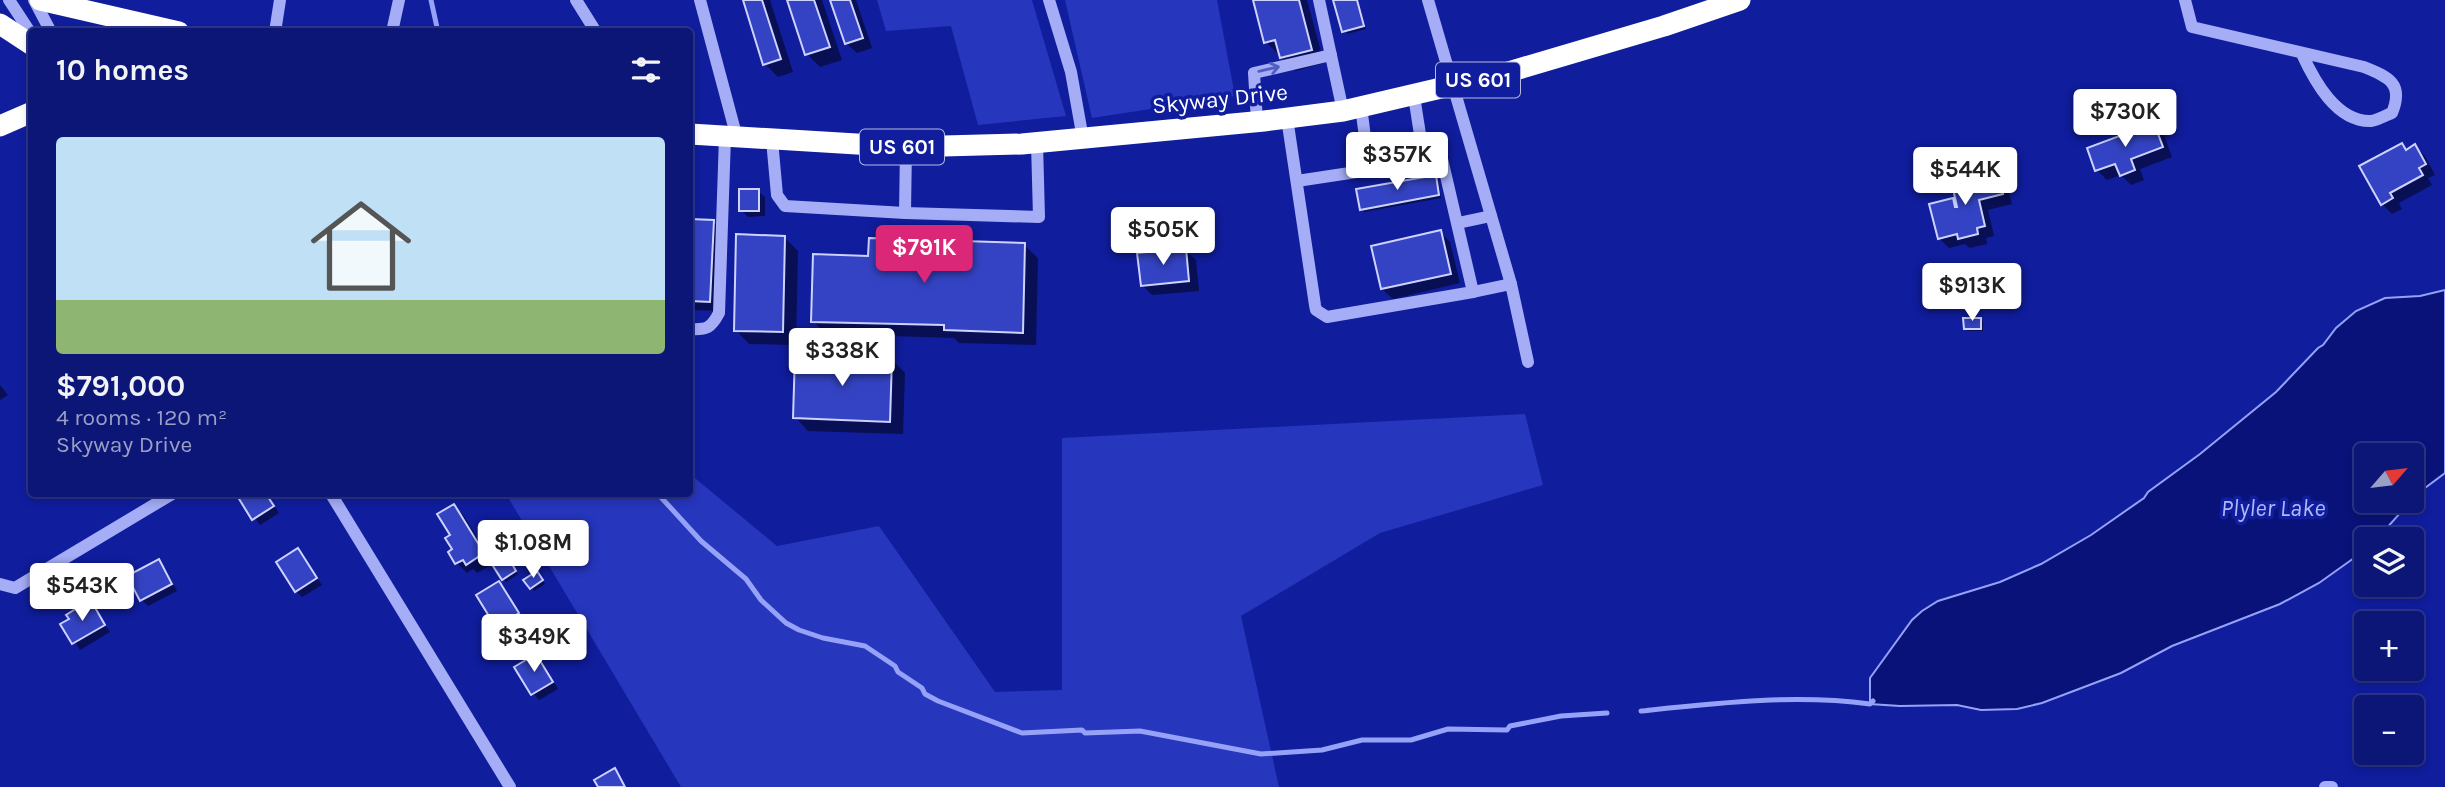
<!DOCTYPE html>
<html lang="en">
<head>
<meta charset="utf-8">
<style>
  :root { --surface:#0c1676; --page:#151f7b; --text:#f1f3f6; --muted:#9a9fc5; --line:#2c3588; --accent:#db2777 }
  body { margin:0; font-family:Karla,sans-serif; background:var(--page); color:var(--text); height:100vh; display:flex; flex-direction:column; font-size:26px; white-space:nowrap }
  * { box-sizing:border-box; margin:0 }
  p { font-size:23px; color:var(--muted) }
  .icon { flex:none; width:38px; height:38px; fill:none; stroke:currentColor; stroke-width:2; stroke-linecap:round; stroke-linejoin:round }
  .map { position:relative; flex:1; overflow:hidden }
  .drawer { position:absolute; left:28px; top:28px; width:665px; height:469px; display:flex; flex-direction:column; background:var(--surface); border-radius:7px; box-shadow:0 4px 10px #0003,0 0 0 2px var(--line) }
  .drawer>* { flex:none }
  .needle { width:46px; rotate:62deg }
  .buttons { position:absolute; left:2354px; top:443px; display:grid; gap:14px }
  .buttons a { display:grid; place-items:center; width:70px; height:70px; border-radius:7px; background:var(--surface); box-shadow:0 4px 10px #0003,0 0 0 2px var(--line); font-size:35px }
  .price { position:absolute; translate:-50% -60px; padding:0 16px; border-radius:7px; background:#fff; color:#222; font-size:23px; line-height:46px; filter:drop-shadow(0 2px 4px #0008) }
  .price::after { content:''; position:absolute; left:50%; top:42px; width:21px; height:16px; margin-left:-10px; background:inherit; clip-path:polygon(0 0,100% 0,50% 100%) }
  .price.current { background:var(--accent); color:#fff }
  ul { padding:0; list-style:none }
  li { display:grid; align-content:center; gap:14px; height:371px; padding:0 28px }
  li+li { border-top:2px solid var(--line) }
  li span { display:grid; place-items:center; height:217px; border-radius:7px; color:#555 }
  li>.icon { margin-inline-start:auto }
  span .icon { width:126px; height:126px; fill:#fffc; stroke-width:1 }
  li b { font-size:30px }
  h2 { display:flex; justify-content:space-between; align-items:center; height:84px; padding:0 28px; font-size:30px }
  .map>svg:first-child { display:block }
  .green { fill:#2636bd }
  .water { fill:#091278; stroke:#96a2f8; stroke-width:2; fill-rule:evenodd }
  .shadow { fill:#0007 }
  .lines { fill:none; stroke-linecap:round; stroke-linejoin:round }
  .stream { stroke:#96a2f8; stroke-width:5 }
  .building { fill:#3443c3; stroke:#cdd3fe; stroke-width:2 }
  .minor { stroke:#a4adf5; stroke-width:12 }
  .highway { stroke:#fff; stroke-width:21 }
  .oneway { stroke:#535ec5 }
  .labels { text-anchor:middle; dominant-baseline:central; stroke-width:7; stroke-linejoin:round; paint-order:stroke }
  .shield { fill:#101d9d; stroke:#b7bbe2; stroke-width:2 }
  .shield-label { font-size:21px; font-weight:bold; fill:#fff }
  .street-label { font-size:23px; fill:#fff; stroke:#101d9d }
  .water-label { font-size:24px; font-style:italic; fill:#b1b9fb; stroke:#101d9d }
</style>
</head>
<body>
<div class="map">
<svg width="2445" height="787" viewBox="0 0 2445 787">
  <rect width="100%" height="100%" fill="#101d9d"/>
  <g class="green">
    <path d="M 877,0 L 1032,0 L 1066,116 L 978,125 L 951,26 L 886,31 Z"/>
    <path d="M 1065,0 L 1217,0 L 1235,96 L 1092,118 Z"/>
    <path d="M 1525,414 L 1543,485 L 1380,533 L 1241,616 L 1279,787 L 681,787 L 506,494 L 690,494 L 690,474 L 777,546 L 879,526 L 995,692 L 1062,690 L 1062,438 Z"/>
  </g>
  <path class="water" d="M 2445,290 L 2445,473 L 2417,494 L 2377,539 L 2366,539 L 2366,549 L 2361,553 L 2319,583 L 2280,604 L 2172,646 L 2121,673 L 2042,703 L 2017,709 L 1981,710 L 1957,705 L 1900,706 L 1870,704 L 1870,678 L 1912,620 L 1922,611 L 1938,601 L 2000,582 L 2041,564 L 2091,535 L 2144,498 L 2148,492 L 2200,454 L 2276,392 L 2318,348 L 2323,345 L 2336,328 L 2356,311 L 2385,298 L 2420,296 ZM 2366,455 L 2412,455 L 2412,500 L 2366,500 Z"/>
  <g class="shadow">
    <path d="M 745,0 L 770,0 L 793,72 L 778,77 L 765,64 Z"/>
    <path d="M 789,0 L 822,0 L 842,60 L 820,67 L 807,54 Z"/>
    <path d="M 832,0 L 856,0 L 872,48 L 857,53 L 846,43 Z"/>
    <path d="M 1254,0 L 1307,0 L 1324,63 L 1295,71 L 1266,42 Z"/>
    <path d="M 1335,0 L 1357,0 L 1366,29 L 1347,34 Z"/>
    <path d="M 2154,125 L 2164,135 L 2172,157 L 2140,169 L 2144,180 L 2131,185 L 2121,175 L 2107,180 L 2097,170 Z"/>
    <path d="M 2402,145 L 2407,151 L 2415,146 L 2425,156 L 2435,175 L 2428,178 L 2432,185 L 2399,203 L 2402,209 L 2392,214 L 2382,204 Z"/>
    <path d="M 1997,175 L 2007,185 L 2012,204 L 1988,210 L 1994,236 L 1986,238 L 1987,244 L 1970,248 L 1965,244 L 1949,248 L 1939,238 L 1952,200 L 1959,207 Z"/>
    <path d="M 1435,176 L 1438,179 L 1441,198 L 1364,212 L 1361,209 Z"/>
    <path d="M 758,191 L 765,197 L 765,216 L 748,217 L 741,210 Z"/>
    <path d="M 690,221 L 713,222 L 723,232 L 719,311 L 690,310 Z"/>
    <path d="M 1440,232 L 1450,242 L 1460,283 L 1393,299 L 1382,289 Z"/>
    <path d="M 784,237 L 798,251 L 796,345 L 749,344 L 736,330 Z"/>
    <path d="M 1024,245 L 1038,258 L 1036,345 L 959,343 L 954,338 L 826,334 L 813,321 L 870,257 Z"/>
    <path d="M 1185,250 L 1196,260 L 1199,291 L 1152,295 L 1142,285 Z"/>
    <path d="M 1980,320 L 1983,322 L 1983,331 L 1968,331 L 1965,328 Z"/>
    <path d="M 891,359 L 905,373 L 903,434 L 808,431 L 795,417 Z"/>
    <path d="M 0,385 L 8,395 L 0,400 Z"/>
    <path d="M 238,494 L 267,494 L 279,513 L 260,525 Z"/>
    <path d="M 454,506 L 464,516 L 493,564 L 477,573 L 473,569 L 467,573 L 457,563 L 452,535 Z"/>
    <path d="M 297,550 L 322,585 L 302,597 L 296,591 Z"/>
    <path d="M 158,561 L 165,568 L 177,591 L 148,606 L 142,600 Z"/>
    <path d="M 510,562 L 518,574 L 506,582 L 503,579 Z"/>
    <path d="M 540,575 L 545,584 L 534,591 L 526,580 Z"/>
    <path d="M 498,583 L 524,620 L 508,630 L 493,620 Z"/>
    <path d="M 93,606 L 110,632 L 80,650 L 63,624 Z"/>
    <path d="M 536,656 L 542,662 L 558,689 L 539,700 L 533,693 Z"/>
  </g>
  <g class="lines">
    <g class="stream">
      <path d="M 431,0 L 438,32"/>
      <path d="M 658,494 L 701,541 L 746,579 L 761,600 L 786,623 L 799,630 L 823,638 L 865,646 L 895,666 L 898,672 L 922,688 L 925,694 L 938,701 L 1022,733 L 1082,730 L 1085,733 L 1140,731 L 1261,754 L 1322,750 L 1362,740 L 1411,740 L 1448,729 L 1507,730 L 1510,726 L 1561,716 L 1607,713"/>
      <path d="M 1641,711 C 1717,703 1794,694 1870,704 L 1873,701"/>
    </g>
  </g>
  <g class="building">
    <path d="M 743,0 L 762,0 L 781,59 L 763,65 Z"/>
    <path d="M 787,0 L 814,0 L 830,47 L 805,55 Z"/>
    <path d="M 830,0 L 850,0 L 863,38 L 845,44 Z"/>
    <path d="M 1253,0 L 1299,0 L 1312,50 L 1280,58 L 1275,40 L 1264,43 Z"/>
    <path d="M 1333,0 L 1357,0 L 1364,26 L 1342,32 Z"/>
    <path d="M 2154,123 L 2163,147 L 2131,159 L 2135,170 L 2120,176 L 2115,164 L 2095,171 L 2087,148 Z"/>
    <path d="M 2402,143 L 2406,150 L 2415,144 L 2426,164 L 2419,168 L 2423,175 L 2390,193 L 2393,198 L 2381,205 L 2359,166 Z"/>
    <path d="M 1998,173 L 2003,194 L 1979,200 L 1985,226 L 1977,228 L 1978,234 L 1958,239 L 1957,234 L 1938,239 L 1929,204 L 1953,198 L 1955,207 L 1957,207 L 1952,184 Z"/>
    <path d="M 1436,175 L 1439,195 L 1360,210 L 1356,189 Z"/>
    <rect x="739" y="189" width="20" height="22"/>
    <path d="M 690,219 L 714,220 L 710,302 L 690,301 Z"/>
    <path d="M 1441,230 L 1451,274 L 1381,289 L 1371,246 Z"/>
    <path d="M 736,234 L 785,236 L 783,332 L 734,331 Z"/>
    <path d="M 869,238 L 1025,243 L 1023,333 L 944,330 L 944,325 L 811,322 L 813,254 L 868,256 Z"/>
    <path d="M 1186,248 L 1189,281 L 1141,286 L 1137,253 Z"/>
    <path d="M 1963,318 L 1981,318 L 1981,329 L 1964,329 Z"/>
    <path d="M 795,354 L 892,358 L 890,422 L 793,418 Z"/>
    <path d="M 236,494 L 266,494 L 274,506 L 252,520 Z"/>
    <path d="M 454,504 L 484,553 L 466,565 L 463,560 L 455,564 L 448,552 L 452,549 L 445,538 L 450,535 L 437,514 Z"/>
    <path d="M 298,548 L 317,578 L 295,592 L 276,562 Z"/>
    <path d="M 508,557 L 516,571 L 502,580 L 493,566 Z"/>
    <path d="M 159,559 L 172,584 L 140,601 L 127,576 Z"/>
    <path d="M 537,571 L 543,580 L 530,589 L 523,580 Z"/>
    <path d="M 499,581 L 519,613 L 500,625 L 496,619 L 492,621 L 476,595 Z"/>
    <path d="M 93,604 L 105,625 L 72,644 L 60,624 L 69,619 L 66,615 L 80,606 L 83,610 Z"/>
    <path d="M 536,654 L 553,682 L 531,695 L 514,667 Z"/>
    <path d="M 615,768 L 625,787 L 598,787 L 594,780 Z"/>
  </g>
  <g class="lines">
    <g class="minor">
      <path d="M 9,0 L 32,35"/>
      <path d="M 34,0 L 51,32"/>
      <path d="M 576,0 L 596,32"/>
      <path d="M 700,0 L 737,138"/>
      <path d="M 1049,0 L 1071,72 L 1083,139"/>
      <path d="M 1319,0 L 1343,111"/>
      <path d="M 1428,0 L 1511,284 L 1528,362"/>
      <path d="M 2185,0 L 2192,27 L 2364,67 C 2389,77 2404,84 2392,113 C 2386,115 2378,120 2371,121 C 2336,122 2314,80 2302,54"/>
      <path d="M 275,32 L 280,0"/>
      <path d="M 392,32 L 399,0"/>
      <path d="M 1414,96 L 1424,160"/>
      <path d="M 1361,106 L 1369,169"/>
      <path d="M 1287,118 L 1315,305 L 1316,310 L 1327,317 L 1473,292 L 1442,159 L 1297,181"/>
      <path d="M 1257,121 L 1254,73 L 1331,55"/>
      <path d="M 772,140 L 777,195 L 785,206 L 905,213 L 1039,217 L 1037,143"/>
      <path d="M 905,213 L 906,147"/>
      <path d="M 1458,223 L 1491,216"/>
      <path d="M 1473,292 L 1511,284"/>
      <path d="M 690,329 C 707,330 711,328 719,313 L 725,137"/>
      <path d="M 331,494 L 510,787"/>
      <path d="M 0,584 L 15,588 L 172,494"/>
      <path d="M 2325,787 L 2332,787"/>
    </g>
    <g class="highway">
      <path d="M 40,0 L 179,32"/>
      <path d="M 0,24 L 32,45"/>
      <path d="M 0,126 L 32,112"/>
      <path d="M 690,134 L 906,147 L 1022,144 L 1264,121 L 1343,111 L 1505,73 L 1664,26 L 1740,0"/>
    </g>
  </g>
  <defs><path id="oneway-shaft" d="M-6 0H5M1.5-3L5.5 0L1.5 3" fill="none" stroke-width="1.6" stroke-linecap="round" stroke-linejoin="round" transform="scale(1.75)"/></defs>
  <use class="oneway" href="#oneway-shaft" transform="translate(1269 69) rotate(-13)"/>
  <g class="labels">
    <g class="shield">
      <rect x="1436" y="62.5" width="84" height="35" rx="5"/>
      <rect x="860" y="129.5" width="84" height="35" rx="5"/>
    </g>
    <g class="shield-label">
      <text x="1478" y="80">US 601</text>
      <text x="902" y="147">US 601</text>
    </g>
    <g class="street-label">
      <text transform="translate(1220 99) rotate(-6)">Skyway Drive</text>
    </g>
    <g class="water-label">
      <text x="2273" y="508">Plyler Lake</text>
    </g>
  </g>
</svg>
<div class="buttons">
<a><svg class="needle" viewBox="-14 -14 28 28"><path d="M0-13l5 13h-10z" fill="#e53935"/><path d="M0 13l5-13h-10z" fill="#9a9fc5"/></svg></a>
<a><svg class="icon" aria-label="layers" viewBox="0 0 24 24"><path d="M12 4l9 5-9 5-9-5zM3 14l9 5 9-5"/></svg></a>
<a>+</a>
<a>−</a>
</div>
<b class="price" style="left:2125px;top:149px">$730K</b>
<b class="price" style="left:1397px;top:192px">$357K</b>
<b class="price" style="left:1965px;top:207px">$544K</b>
<b class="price" style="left:1163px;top:267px">$505K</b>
<b class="price current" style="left:924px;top:285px">$791K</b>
<b class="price" style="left:1972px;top:323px">$913K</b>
<b class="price" style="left:842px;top:388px">$338K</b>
<b class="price" style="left:533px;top:580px">$1.08M</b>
<b class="price" style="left:82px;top:623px">$543K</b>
<b class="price" style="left:534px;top:674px">$349K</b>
<section class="drawer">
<h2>10 homes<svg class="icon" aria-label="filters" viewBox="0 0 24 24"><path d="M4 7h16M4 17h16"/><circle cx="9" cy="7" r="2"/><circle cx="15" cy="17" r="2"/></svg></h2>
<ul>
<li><span style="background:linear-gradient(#bfe0f5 75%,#8fb573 0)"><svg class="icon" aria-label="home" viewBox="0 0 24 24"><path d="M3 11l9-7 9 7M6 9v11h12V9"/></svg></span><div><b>$791,000</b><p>4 rooms · 120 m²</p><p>Skyway Drive</p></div></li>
</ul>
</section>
</div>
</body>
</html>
